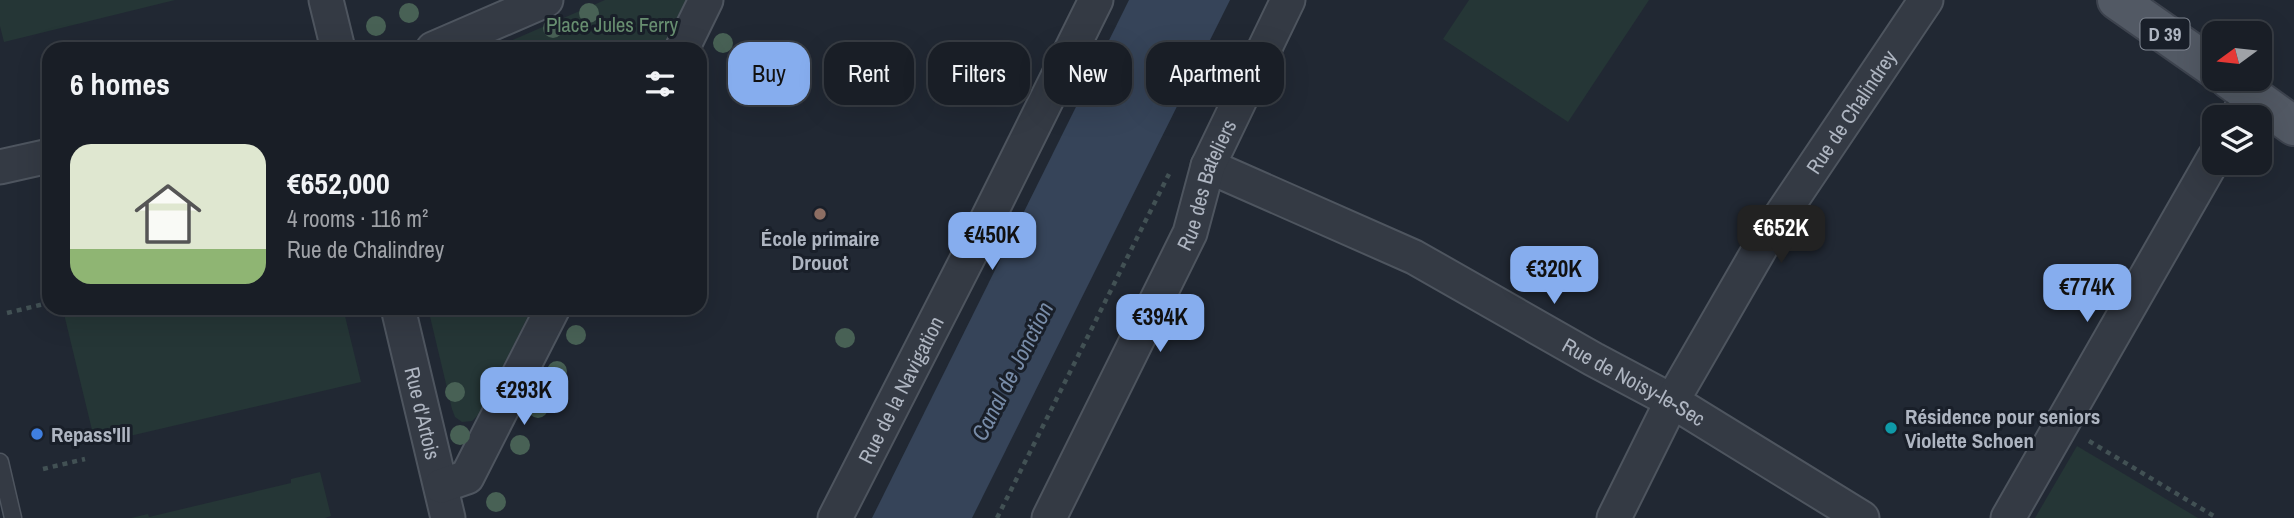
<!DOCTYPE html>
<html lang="en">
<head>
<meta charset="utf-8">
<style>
  :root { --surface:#191e26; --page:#262b32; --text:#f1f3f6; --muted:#9fa2a7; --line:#373c43; --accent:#86adee }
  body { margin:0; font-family:"Archivo Narrow",sans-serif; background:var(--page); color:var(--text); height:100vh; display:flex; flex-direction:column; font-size:26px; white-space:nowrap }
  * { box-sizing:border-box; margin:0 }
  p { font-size:23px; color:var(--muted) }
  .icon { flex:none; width:38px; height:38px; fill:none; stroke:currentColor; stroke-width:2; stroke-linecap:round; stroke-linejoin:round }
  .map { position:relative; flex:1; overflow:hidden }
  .panel { position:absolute; left:42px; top:42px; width:665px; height:273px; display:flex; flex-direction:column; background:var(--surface); border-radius:21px; box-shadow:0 7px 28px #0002,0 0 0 2px var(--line) }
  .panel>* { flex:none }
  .banner { position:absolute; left:728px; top:42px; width:665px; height:63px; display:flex; gap:14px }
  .needle { width:46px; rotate:255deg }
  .controls { position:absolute; left:2202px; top:21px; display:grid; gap:14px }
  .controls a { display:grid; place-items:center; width:70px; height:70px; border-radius:14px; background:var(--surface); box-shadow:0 7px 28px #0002,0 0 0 2px var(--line); font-size:35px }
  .price { position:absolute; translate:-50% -60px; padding:0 16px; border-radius:14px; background:var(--accent); color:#111; font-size:23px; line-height:46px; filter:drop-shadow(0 2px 4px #0008) }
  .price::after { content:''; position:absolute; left:50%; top:42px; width:21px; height:16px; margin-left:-10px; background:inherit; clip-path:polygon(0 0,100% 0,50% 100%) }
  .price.selected { background:#222; color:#fff }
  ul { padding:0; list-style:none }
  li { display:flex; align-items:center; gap:21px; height:175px; padding:0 28px }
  li span { display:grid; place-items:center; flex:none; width:196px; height:140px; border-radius:21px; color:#555 }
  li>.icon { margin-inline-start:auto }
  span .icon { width:84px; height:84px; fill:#fffc; stroke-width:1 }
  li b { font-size:30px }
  h2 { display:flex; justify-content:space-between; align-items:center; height:84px; padding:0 28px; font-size:30px }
  .chip { padding:0 24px; border-radius:21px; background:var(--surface); box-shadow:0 7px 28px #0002,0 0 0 2px var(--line); font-size:24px; line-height:63px }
  .chip.selected { background:var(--accent); color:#111 }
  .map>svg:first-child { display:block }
  .green { fill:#253636 }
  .water { fill:#364459 }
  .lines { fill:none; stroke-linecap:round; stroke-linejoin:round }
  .service-casing { stroke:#4e555f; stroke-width:19 }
  .minor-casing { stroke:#4e555f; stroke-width:37 }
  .primary-casing { stroke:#3d434e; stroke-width:42 }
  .path { stroke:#425154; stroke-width:4.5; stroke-dasharray:5 5; stroke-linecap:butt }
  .service { stroke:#343a44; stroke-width:16 }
  .minor { stroke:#343a44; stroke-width:33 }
  .primary { stroke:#525964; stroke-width:38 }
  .tree { fill:#486155 }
  .education-dot { fill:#8d6e63; stroke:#191f29; stroke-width:2.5 }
  .culture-dot { fill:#0f9aa8; stroke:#191f29; stroke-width:2.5 }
  .shop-dot { fill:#3f7fe0; stroke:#191f29; stroke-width:2.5 }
  .labels { text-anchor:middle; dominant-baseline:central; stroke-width:6; stroke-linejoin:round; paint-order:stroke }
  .shield { fill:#191f29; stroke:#818893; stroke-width:2 }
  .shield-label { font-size:19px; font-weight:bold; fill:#aeb5c1 }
  .park-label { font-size:21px; fill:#688f71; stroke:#191f29 }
  .street-label { font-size:21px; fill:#aeb5c1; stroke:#191f29 }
  .poi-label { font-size:21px; font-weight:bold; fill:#aeb5c1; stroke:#191f29; text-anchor:start }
  .water-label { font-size:23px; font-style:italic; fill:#788ca8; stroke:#191f29 }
</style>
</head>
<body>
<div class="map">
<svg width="2294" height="518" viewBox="0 0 2294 518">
  <rect width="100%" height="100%" fill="#212833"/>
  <g class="green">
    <path d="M 0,0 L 175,0 L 4,42 L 0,26 Z"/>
    <path d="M 605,0 L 687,0 L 662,49 L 492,49 Z"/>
    <path d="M 1469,0 L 1649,0 L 1568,122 L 1443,39 Z"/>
    <path d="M 93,308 L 343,308 L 361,382 L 104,442 L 93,434 L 64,314 Z"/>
    <path d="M 428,308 L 532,308 L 479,414 L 472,421 L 462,422 L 455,417 L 452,409 Z"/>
    <path d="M 2077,446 L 2198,518 L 2035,518 Z"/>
    <path d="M 320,472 L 331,516 L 325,518 L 131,518 L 148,514 L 149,517 L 291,483 L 291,479 Z"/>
  </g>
  <path class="water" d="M 1129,0 L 1230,0 L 972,518 L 872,518 Z"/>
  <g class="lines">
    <g class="service-casing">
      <path id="service" d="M 0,462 L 13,518"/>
    </g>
    <g class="minor-casing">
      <g id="minor">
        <path d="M 326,0 L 338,49"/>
        <path d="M 433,49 L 546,0"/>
        <path d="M 682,49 L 706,0"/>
        <path d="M 2237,117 L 2250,94"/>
        <path id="s1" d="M 1208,166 L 1414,257 L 1593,359 L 1672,401 L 1862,518"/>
        <path d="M 0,167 L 49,156"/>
        <path id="s2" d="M 398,308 L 448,518"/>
        <path d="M 441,486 L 467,477 L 553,308"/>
        <path id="s3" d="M 835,518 L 977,240 L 1096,0"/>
        <path id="s4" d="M 1049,518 L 1190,233 L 1208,166 L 1288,0"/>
        <path id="s5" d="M 1614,518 L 1672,401 L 1766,238 L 1926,0"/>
        <path d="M 2008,518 L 2214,158"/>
      </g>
    </g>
    <g class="primary-casing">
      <g id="primary">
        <path d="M 2117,0 L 2214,68"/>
        <path d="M 2229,79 L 2294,126"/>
      </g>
    </g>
    <g class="path">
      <path d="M 7,313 L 48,303"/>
      <path d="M 2089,441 L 2217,518"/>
      <path d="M 43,469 L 85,459"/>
      <path d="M 997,518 L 1169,174"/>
    </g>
    <use href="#service" class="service"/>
    <use href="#minor" class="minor"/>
    <use href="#primary" class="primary"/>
  </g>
  <g class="tree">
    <circle cx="409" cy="13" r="10"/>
    <circle cx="589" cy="13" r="10"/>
    <circle cx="376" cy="26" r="10"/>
    <circle cx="553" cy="28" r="10"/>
    <circle cx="723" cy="43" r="10"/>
    <circle cx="576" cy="335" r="10"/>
    <circle cx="845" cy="338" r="10"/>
    <circle cx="557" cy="371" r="10"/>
    <circle cx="455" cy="392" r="10"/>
    <circle cx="538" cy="408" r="10"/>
    <circle cx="460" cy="435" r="10"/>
    <circle cx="520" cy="445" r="10"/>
    <circle cx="496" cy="502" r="10"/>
  </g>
  <circle class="education-dot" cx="820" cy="214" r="7"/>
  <circle class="culture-dot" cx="1891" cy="428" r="7"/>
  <circle class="shop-dot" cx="37" cy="434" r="7"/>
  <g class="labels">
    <rect class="shield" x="2140.5" y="18.5" width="49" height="31" rx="5"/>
    <g class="shield-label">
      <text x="2165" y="34">D 39</text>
    </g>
    <g class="park-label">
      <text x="612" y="24">Place Jules Ferry</text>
    </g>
    <g class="street-label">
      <text stroke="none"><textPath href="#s5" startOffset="471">Rue de Chalindrey</textPath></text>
      <text stroke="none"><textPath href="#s4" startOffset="369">Rue des Bateliers</textPath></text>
      <text stroke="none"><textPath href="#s1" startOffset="478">Rue de Noisy-le-Sec</textPath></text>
      <text stroke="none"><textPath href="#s3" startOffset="144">Rue de la Navigation</textPath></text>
      <text stroke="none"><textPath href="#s2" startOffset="108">Rue d'Artois</textPath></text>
    </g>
    <g class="poi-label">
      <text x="820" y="238" text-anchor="middle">École primaire<tspan x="820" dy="24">Drouot</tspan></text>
      <text x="1905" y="416">Résidence pour seniors<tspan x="1905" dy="24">Violette Schoen</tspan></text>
      <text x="51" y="434">Repass'Ill</text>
    </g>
    <g class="water-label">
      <text transform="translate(1012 371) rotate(-63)">Canal de Jonction</text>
    </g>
  </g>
</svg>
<div class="controls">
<a><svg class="needle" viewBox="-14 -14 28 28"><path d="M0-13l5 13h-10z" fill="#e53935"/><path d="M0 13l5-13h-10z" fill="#9fa2a7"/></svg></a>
<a><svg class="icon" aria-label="layers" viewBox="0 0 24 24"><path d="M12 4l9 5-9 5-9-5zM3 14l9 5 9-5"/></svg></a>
</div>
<b class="price selected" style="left:1781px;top:265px">€652K</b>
<b class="price" style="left:992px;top:272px">€450K</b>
<b class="price" style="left:1554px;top:306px">€320K</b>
<b class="price" style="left:2087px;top:324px">€774K</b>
<b class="price" style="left:1160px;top:354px">€394K</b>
<b class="price" style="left:524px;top:427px">€293K</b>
<div class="banner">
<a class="chip selected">Buy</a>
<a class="chip">Rent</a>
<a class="chip">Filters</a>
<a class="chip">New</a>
<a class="chip">Apartment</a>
</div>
<section class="panel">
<h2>6 homes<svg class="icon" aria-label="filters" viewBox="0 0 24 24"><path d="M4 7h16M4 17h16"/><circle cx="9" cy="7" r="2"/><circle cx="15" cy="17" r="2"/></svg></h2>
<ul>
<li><span style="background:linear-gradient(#dfe7d0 75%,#8fb573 0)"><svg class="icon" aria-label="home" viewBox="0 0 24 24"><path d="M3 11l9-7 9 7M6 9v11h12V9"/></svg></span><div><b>€652,000</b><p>4 rooms · 116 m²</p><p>Rue de Chalindrey</p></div></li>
</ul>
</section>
</div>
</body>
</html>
